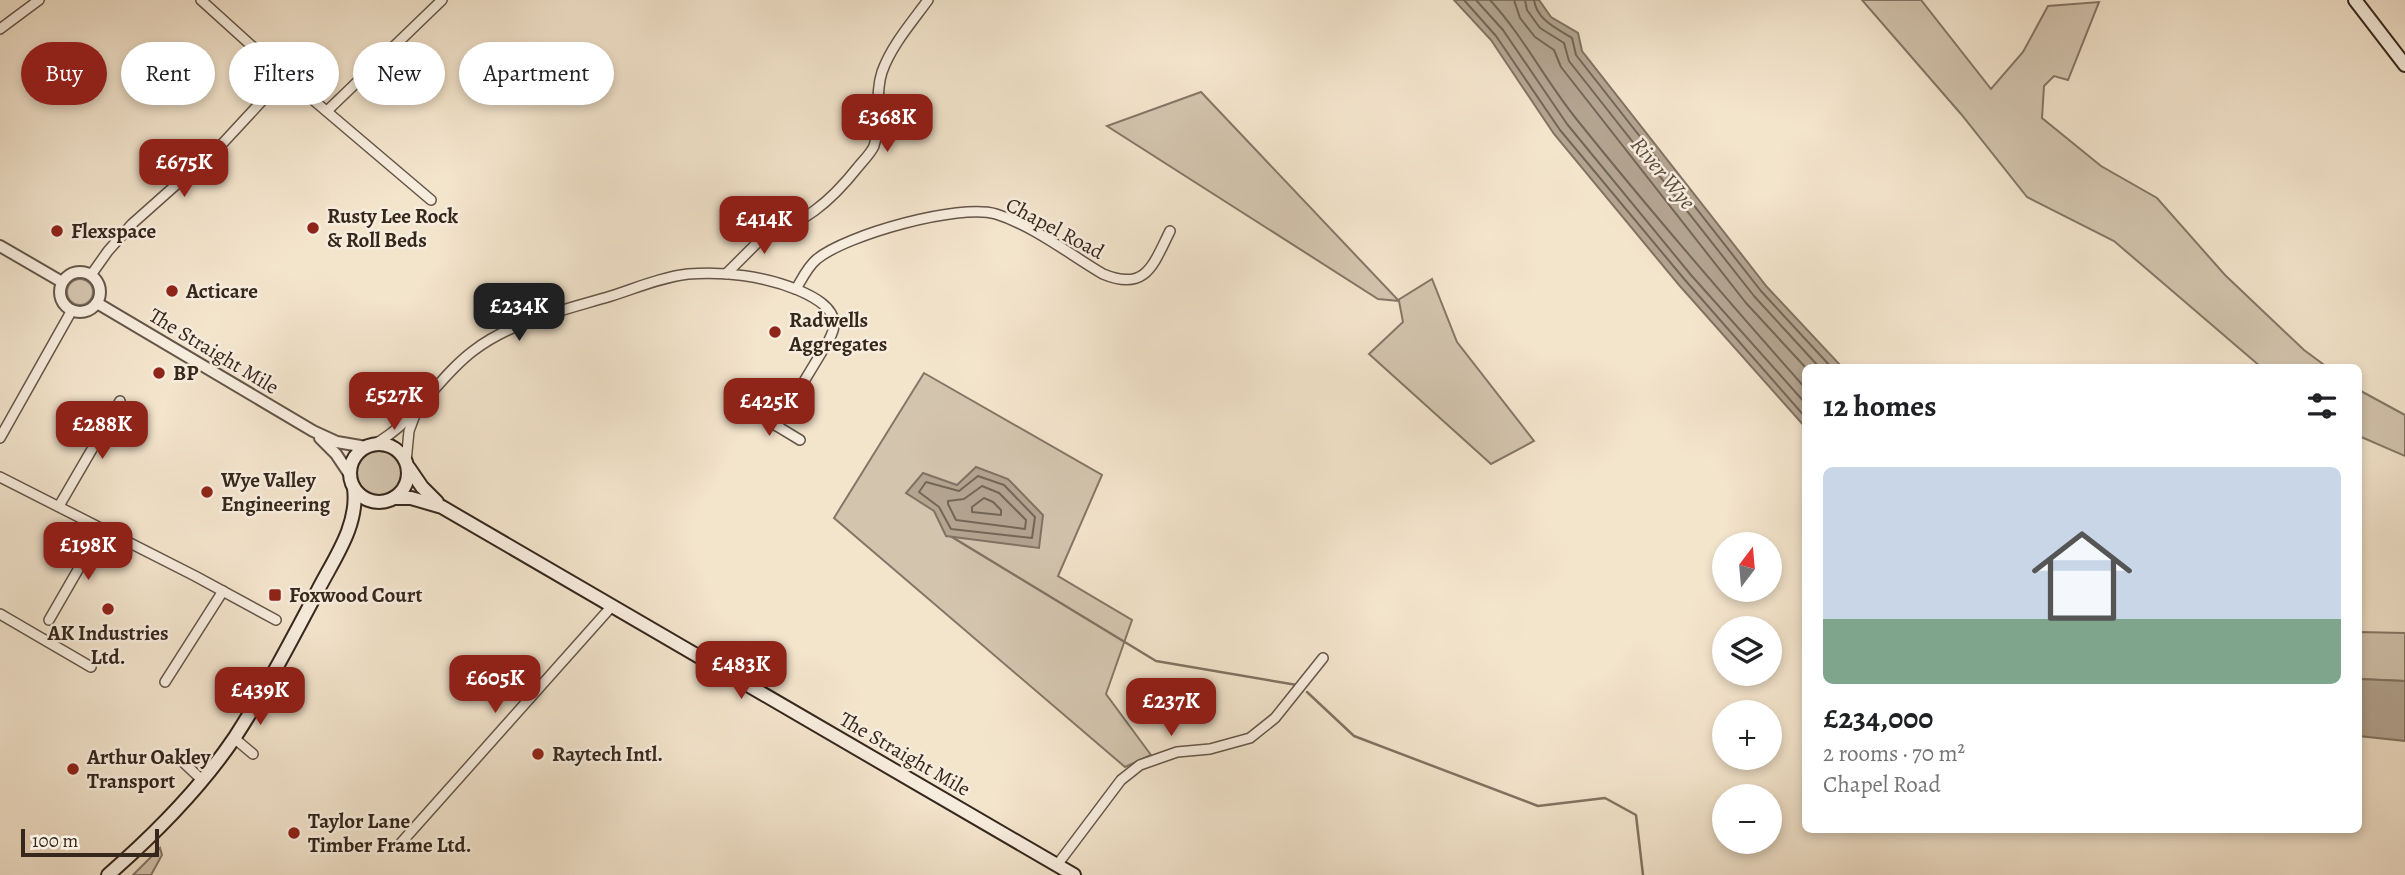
<!DOCTYPE html>
<html lang="en">
<head>
<meta charset="utf-8">
<style>
  :root { --surface:#fff; --page:#f2f2f2; --text:#202124; --muted:#757577; --line:#e0e0e0; --accent:#8f2418 }
  body { margin:0; font-family:Alegreya,serif; background:var(--page); color:var(--text); height:100vh; display:flex; flex-direction:column; font-size:26px; white-space:nowrap }
  * { box-sizing:border-box; margin:0 }
  p { font-size:23px; color:var(--muted) }
  .icon { flex:none; width:38px; height:38px; fill:none; stroke:currentColor; stroke-width:2; stroke-linecap:round; stroke-linejoin:round }
  .map { position:relative; flex:1; overflow:hidden }
  .panel { position:absolute; left:1802px; top:364px; width:560px; height:469px; display:flex; flex-direction:column; background:var(--surface); border-radius:10px; box-shadow:0 4px 10px #0003 }
  .panel>* { flex:none }
  .top-card { position:absolute; left:21px; top:42px; width:665px; height:63px; display:flex; gap:14px }
  .needle { width:46px; rotate:16deg }
  .controls { position:absolute; left:1712px; top:532px; display:grid; gap:14px }
  .controls a { display:grid; place-items:center; width:70px; height:70px; border-radius:50%; background:var(--surface); box-shadow:0 4px 10px #0003; font-size:35px }
  .scale { position:absolute; left:21px; bottom:18px; width:138px; box-sizing:border-box; padding-left:7px; border:4px solid #36271d; border-top:0; font-size:19px; line-height:24px; white-space:nowrap; color:#36271d; -webkit-text-stroke:5px #f7edde; paint-order:stroke }
  .price { position:absolute; translate:-50% -60px; padding:0 16px; border-radius:14px; background:var(--accent); color:#fff; font-size:23px; line-height:46px; filter:drop-shadow(0 2px 4px #0008) }
  .price::after { content:''; position:absolute; left:50%; top:42px; width:21px; height:16px; margin-left:-10px; background:inherit; clip-path:polygon(0 0,100% 0,50% 100%) }
  .price.on { background:#222; color:#fff }
  ul { padding:0; list-style:none }
  li { display:grid; align-content:center; gap:14px; height:371px; padding:0 21px }
  li+li { border-top:2px solid var(--line) }
  li span { display:grid; place-items:center; height:217px; border-radius:10px; color:#555 }
  li>.icon { margin-inline-start:auto }
  span .icon { width:126px; height:126px; fill:#fffc; stroke-width:1 }
  li b { font-size:30px }
  h2 { display:flex; justify-content:space-between; align-items:center; height:84px; padding:0 21px; font-size:30px }
  .tag { padding:0 24px; border-radius:32px; background:var(--surface); box-shadow:0 4px 10px #0003; font-size:24px; line-height:63px }
  .tag.on { background:var(--accent); color:#fff }
  .map>svg:first-child { display:block }
  .green { fill:#d3c4ae; stroke:#847666; stroke-width:2 }
  .water { fill:#b3a490; stroke:#817262; stroke-width:2 }
  .lines { fill:none; stroke-linecap:round; stroke-linejoin:round }
  .shore { stroke:#746656; stroke-width:2 }
  .stream { stroke:#817262; stroke-width:2.5 }
  .minor-casing { stroke:#655649; stroke-width:12 }
  .tertiary-casing { stroke:#655649; stroke-width:14 }
  .secondary-casing { stroke:#36271d; stroke-width:16 }
  .minor { stroke:#f7edde; stroke-width:9 }
  .tertiary { stroke:#f7edde; stroke-width:10 }
  .secondary { stroke:#f7edde; stroke-width:12 }
  .poi-dot { fill:#8f2418; stroke:#f7edde; stroke-width:2.5 }
  .labels { text-anchor:middle; dominant-baseline:central; stroke-width:5; stroke-linejoin:round; paint-order:stroke }
  .poi-label { font-size:21px; font-weight:bold; fill:#36271d; stroke:#f7edde; text-anchor:start }
  .street-label { font-size:21px; fill:#36271d; stroke:#f7edde }
  .water-label { font-size:23px; font-style:italic; fill:#5c4c40; stroke:#f7edde }
</style>
</head>
<body>
<div class="map">
<svg width="2405" height="875" viewBox="0 0 2405 875">
  <rect width="100%" height="100%" fill="#f3e4cc"/>
  <filter id="stains"><feTurbulence type="fractalNoise" baseFrequency=".00286" numOctaves="4"/><feColorMatrix values="0 0 0 0 .2 0 0 0 0 .09 0 0 0 0 .02 0 0 0 .5 -.17"/></filter>
  <radialGradient id="worn" r=".72"><stop offset=".6" stop-color="#630" stop-opacity="0"/><stop offset="1" stop-color="#630" stop-opacity=".3"/></radialGradient>
  <g class="green">
    <path d="M 1862,0 L 1921,0 L 1991,89 L 2023,52 L 2048,6 L 2099,2 L 2068,80 L 2054,76 L 2044,86 L 2042,118 L 2101,166 L 2157,198 L 2225,275 L 2304,350 L 2327,367 L 2261,367 L 2114,241 L 2027,197 L 1961,114 Z"/>
    <path d="M 1201,92 L 1398,300 L 1432,279 L 1457,342 L 1534,441 L 1491,464 L 1369,354 L 1403,322 L 1399,301 L 1378,299 L 1107,126 Z"/>
    <circle cx="80" cy="292" r="13"/>
    <path d="M 924,373 L 1102,475 L 1058,576 L 1132,620 L 1106,694 L 1151,755 L 1125,767 L 834,518 Z"/>
    <path d="M 2359,390 L 2405,415 L 2405,456 L 2359,436 Z"/>
    <circle cx="379" cy="473" r="22"/>
    <path d="M 2359,632 L 2405,633 L 2405,681 L 2359,679 Z"/>
    <path d="M 160,848 L 162,855 L 151,875 L 133,875 Z"/>
  </g>
  <g class="water">
    <path d="M 1454,0 L 1539,0 L 1551,17 L 1578,33 L 1582,51 L 1767,287 L 1842,367 L 1806,368 L 1806,428 L 1679,285 L 1554,134 L 1491,40 Z"/>
    <path d="M 976,467 L 1008,479 L 1043,515 L 1039,548 L 946,536 L 934,511 L 906,493 L 923,473 L 957,485 Z"/>
    <path d="M 2359,679 L 2405,681 L 2405,741 L 2359,736 Z"/>
  </g>
  <g class="lines">
    <g class="shore">
      <path d="M 1464,0 L 1496,36 L 1560,130 L 1685,280 L 1806,418"/>
      <path d="M 1476,0 L 1503,30 L 1567,124 L 1691,275 L 1806,404"/>
      <path d="M 1490,0 C 1524,37 1546,82 1578,121 C 1651,212 1728,301 1806,389"/>
      <path d="M 1514,0 L 1520,18 L 1535,37 L 1554,50 L 1561,67 L 1746,303 L 1806,368"/>
      <path d="M 1525,0 L 1527,10 L 1540,28 L 1564,43 L 1569,61 L 1754,296 L 1820,368"/>
      <path d="M 1534,0 C 1537,20 1556,28 1572,38 L 1576,55 L 1761,291 L 1832,368"/>
      <path d="M 978,476 L 1004,485 L 1035,517 L 1032,538 L 951,529 L 939,507 L 919,492 L 926,482 L 959,491 Z"/>
      <path d="M 982,486 L 999,493 L 1026,520 L 1025,529 L 956,520 L 948,504 L 948,501 L 964,499 Z"/>
      <path d="M 984,498 L 993,502 L 1001,510 L 1001,515 L 972,512 L 972,507 Z"/>
    </g>
    <g class="stream">
      <path d="M 952,537 L 1156,661 L 1297,685"/>
      <path d="M 1307,692 L 1354,736 L 1538,806 L 1605,798 L 1636,815 L 1643,875"/>
    </g>
    <g class="minor-casing">
      <g id="minor">
        <path d="M 201,0 L 285,76 L 431,200"/>
        <path d="M 0,29 L 39,0"/>
        <path d="M 327,111 L 442,0"/>
        <path d="M 761,239 C 805,221 828,205 858,167 C 863,161 871,153 874,146 C 882,121 874,96 882,72 C 891,46 912,22 928,0"/>
        <path d="M 726,274 L 761,239 L 767,220"/>
        <path d="M 91,275 L 108,251 L 132,224 L 223,143 L 285,76"/>
        <path d="M 796,289 C 802,279 808,266 817,259 C 846,235 959,203 996,214 C 1034,226 1069,254 1103,274 C 1146,292 1153,265 1170,231"/>
        <path d="M 752,411 L 800,440"/>
        <path d="M 0,438 L 72,310"/>
        <path d="M 373,445 C 415,423 436,379 473,351 C 512,321 565,310 611,296 C 636,288 662,277 688,274 C 724,271 764,276 798,290 C 812,296 835,307 834,325 C 834,330 831,336 829,340 L 777,426"/>
        <path d="M 406,462 L 409,431 L 415,415"/>
        <path d="M 0,477 L 195,576 L 276,620"/>
        <path d="M 59,506 L 120,401"/>
        <path d="M 0,614 L 91,667"/>
        <path d="M 49,620 L 102,528"/>
        <path d="M 165,682 L 223,591"/>
        <path d="M 234,738 L 253,754"/>
        <path d="M 185,764 L 202,780"/>
        <path d="M 400,844 L 612,606"/>
        <path d="M 1057,865 L 1121,780 L 1140,765 L 1177,752 L 1210,749 L 1250,738 L 1275,718 L 1323,658"/>
      </g>
    </g>
    <g class="tertiary-casing">
      <g id="tertiary">
        <path d="M 0,246 L 62,282"/>
        <circle cx="80" cy="292" r="20"/>
        <path d="M 97,303 L 313,431 L 337,442 L 366,447"/>
        <path d="M 320,438 L 336,454 L 350,475"/>
      </g>
    </g>
    <g class="secondary-casing">
      <g id="secondary">
        <path d="M 2355,0 L 2405,65"/>
        <circle cx="379" cy="473" r="29"/>
        <path d="M 409,468 L 422,487 L 437,502"/>
        <path d="M 394,498 L 411,498 L 442,507 L 1074,875"/>
        <path d="M 108,875 C 155,834 200,789 235,737 C 265,691 291,641 317,592 C 333,560 359,526 354,488"/>
      </g>
    </g>
    <use href="#minor" class="minor"/>
    <use href="#tertiary" class="tertiary"/>
    <use href="#secondary" class="secondary"/>
  </g>
  <g class="poi-dot">
    <circle cx="313" cy="228" r="7"/>
    <circle cx="57" cy="231" r="7"/>
    <circle cx="172" cy="291" r="7"/>
    <circle cx="775" cy="332" r="7"/>
    <circle cx="159" cy="373" r="7"/>
    <circle cx="207" cy="492" r="7"/>
    <rect x="268" y="588" width="14" height="14" rx="3.5"/>
    <circle cx="108" cy="609" r="7"/>
    <circle cx="538" cy="754" r="7"/>
    <circle cx="73" cy="769" r="7"/>
    <circle cx="294" cy="833" r="7"/>
  </g>
  <g class="labels">
    <g class="poi-label">
      <text x="327" y="216">Rusty Lee Rock<tspan x="327" dy="24">&amp; Roll Beds</tspan></text>
      <text x="71" y="231">Flexspace</text>
      <text x="186" y="291">Acticare</text>
      <text x="789" y="320">Radwells<tspan x="789" dy="24">Aggregates</tspan></text>
      <text x="173" y="373">BP</text>
      <text x="221" y="480">Wye Valley<tspan x="221" dy="24">Engineering</tspan></text>
      <text x="289" y="595">Foxwood Court</text>
      <text x="108" y="633" text-anchor="middle">AK Industries<tspan x="108" dy="24">Ltd.</tspan></text>
      <text x="552" y="754">Raytech Intl.</text>
      <text x="87" y="757">Arthur Oakley<tspan x="87" dy="24">Transport</tspan></text>
      <text x="308" y="821">Taylor Lane<tspan x="308" dy="24">Timber Frame Ltd.</tspan></text>
    </g>
    <g class="street-label">
      <text transform="translate(1055 228) rotate(28)">Chapel Road</text>
      <text transform="translate(214 351) rotate(31)">The Straight Mile</text>
      <text transform="translate(905 754) rotate(30)">The Straight Mile</text>
    </g>
    <g class="water-label">
      <text transform="translate(1663 173) rotate(50)">River Wye</text>
    </g>
  </g>
  <rect width="100%" height="100%" filter="url(#stains)"/>
  <rect width="100%" height="100%" fill="url(#worn)"/>
</svg>
<div class="controls">
<a><svg class="needle" viewBox="-14 -14 28 28"><path d="M0-13l5 13h-10z" fill="#e53935"/><path d="M0 13l5-13h-10z" fill="#757577"/></svg></a>
<a><svg class="icon" aria-label="layers" viewBox="0 0 24 24"><path d="M12 4l9 5-9 5-9-5zM3 14l9 5 9-5"/></svg></a>
<a>+</a>
<a>−</a>
</div>
<div class="scale">100 m</div>
<b class="price" style="left:887px;top:154px">£368K</b>
<b class="price" style="left:184px;top:199px">£675K</b>
<b class="price" style="left:764px;top:256px">£414K</b>
<b class="price on" style="left:519px;top:343px">£234K</b>
<b class="price" style="left:394px;top:432px">£527K</b>
<b class="price" style="left:769px;top:438px">£425K</b>
<b class="price" style="left:102px;top:461px">£288K</b>
<b class="price" style="left:88px;top:582px">£198K</b>
<b class="price" style="left:741px;top:701px">£483K</b>
<b class="price" style="left:495px;top:715px">£605K</b>
<b class="price" style="left:260px;top:727px">£439K</b>
<b class="price" style="left:1171px;top:738px">£237K</b>
<div class="top-card">
<a class="tag on">Buy</a>
<a class="tag">Rent</a>
<a class="tag">Filters</a>
<a class="tag">New</a>
<a class="tag">Apartment</a>
</div>
<section class="panel">
<h2>12 homes<svg class="icon" aria-label="filters" viewBox="0 0 24 24"><path d="M4 7h16M4 17h16"/><circle cx="9" cy="7" r="2"/><circle cx="15" cy="17" r="2"/></svg></h2>
<ul>
<li><span style="background:linear-gradient(#c9d6e8 70%,#7fa58c 0)"><svg class="icon" aria-label="home" viewBox="0 0 24 24"><path d="M3 11l9-7 9 7M6 9v11h12V9"/></svg></span><div><b>£234,000</b><p>2 rooms · 70 m²</p><p>Chapel Road</p></div></li>
</ul>
</section>
</div>
</body>
</html>
